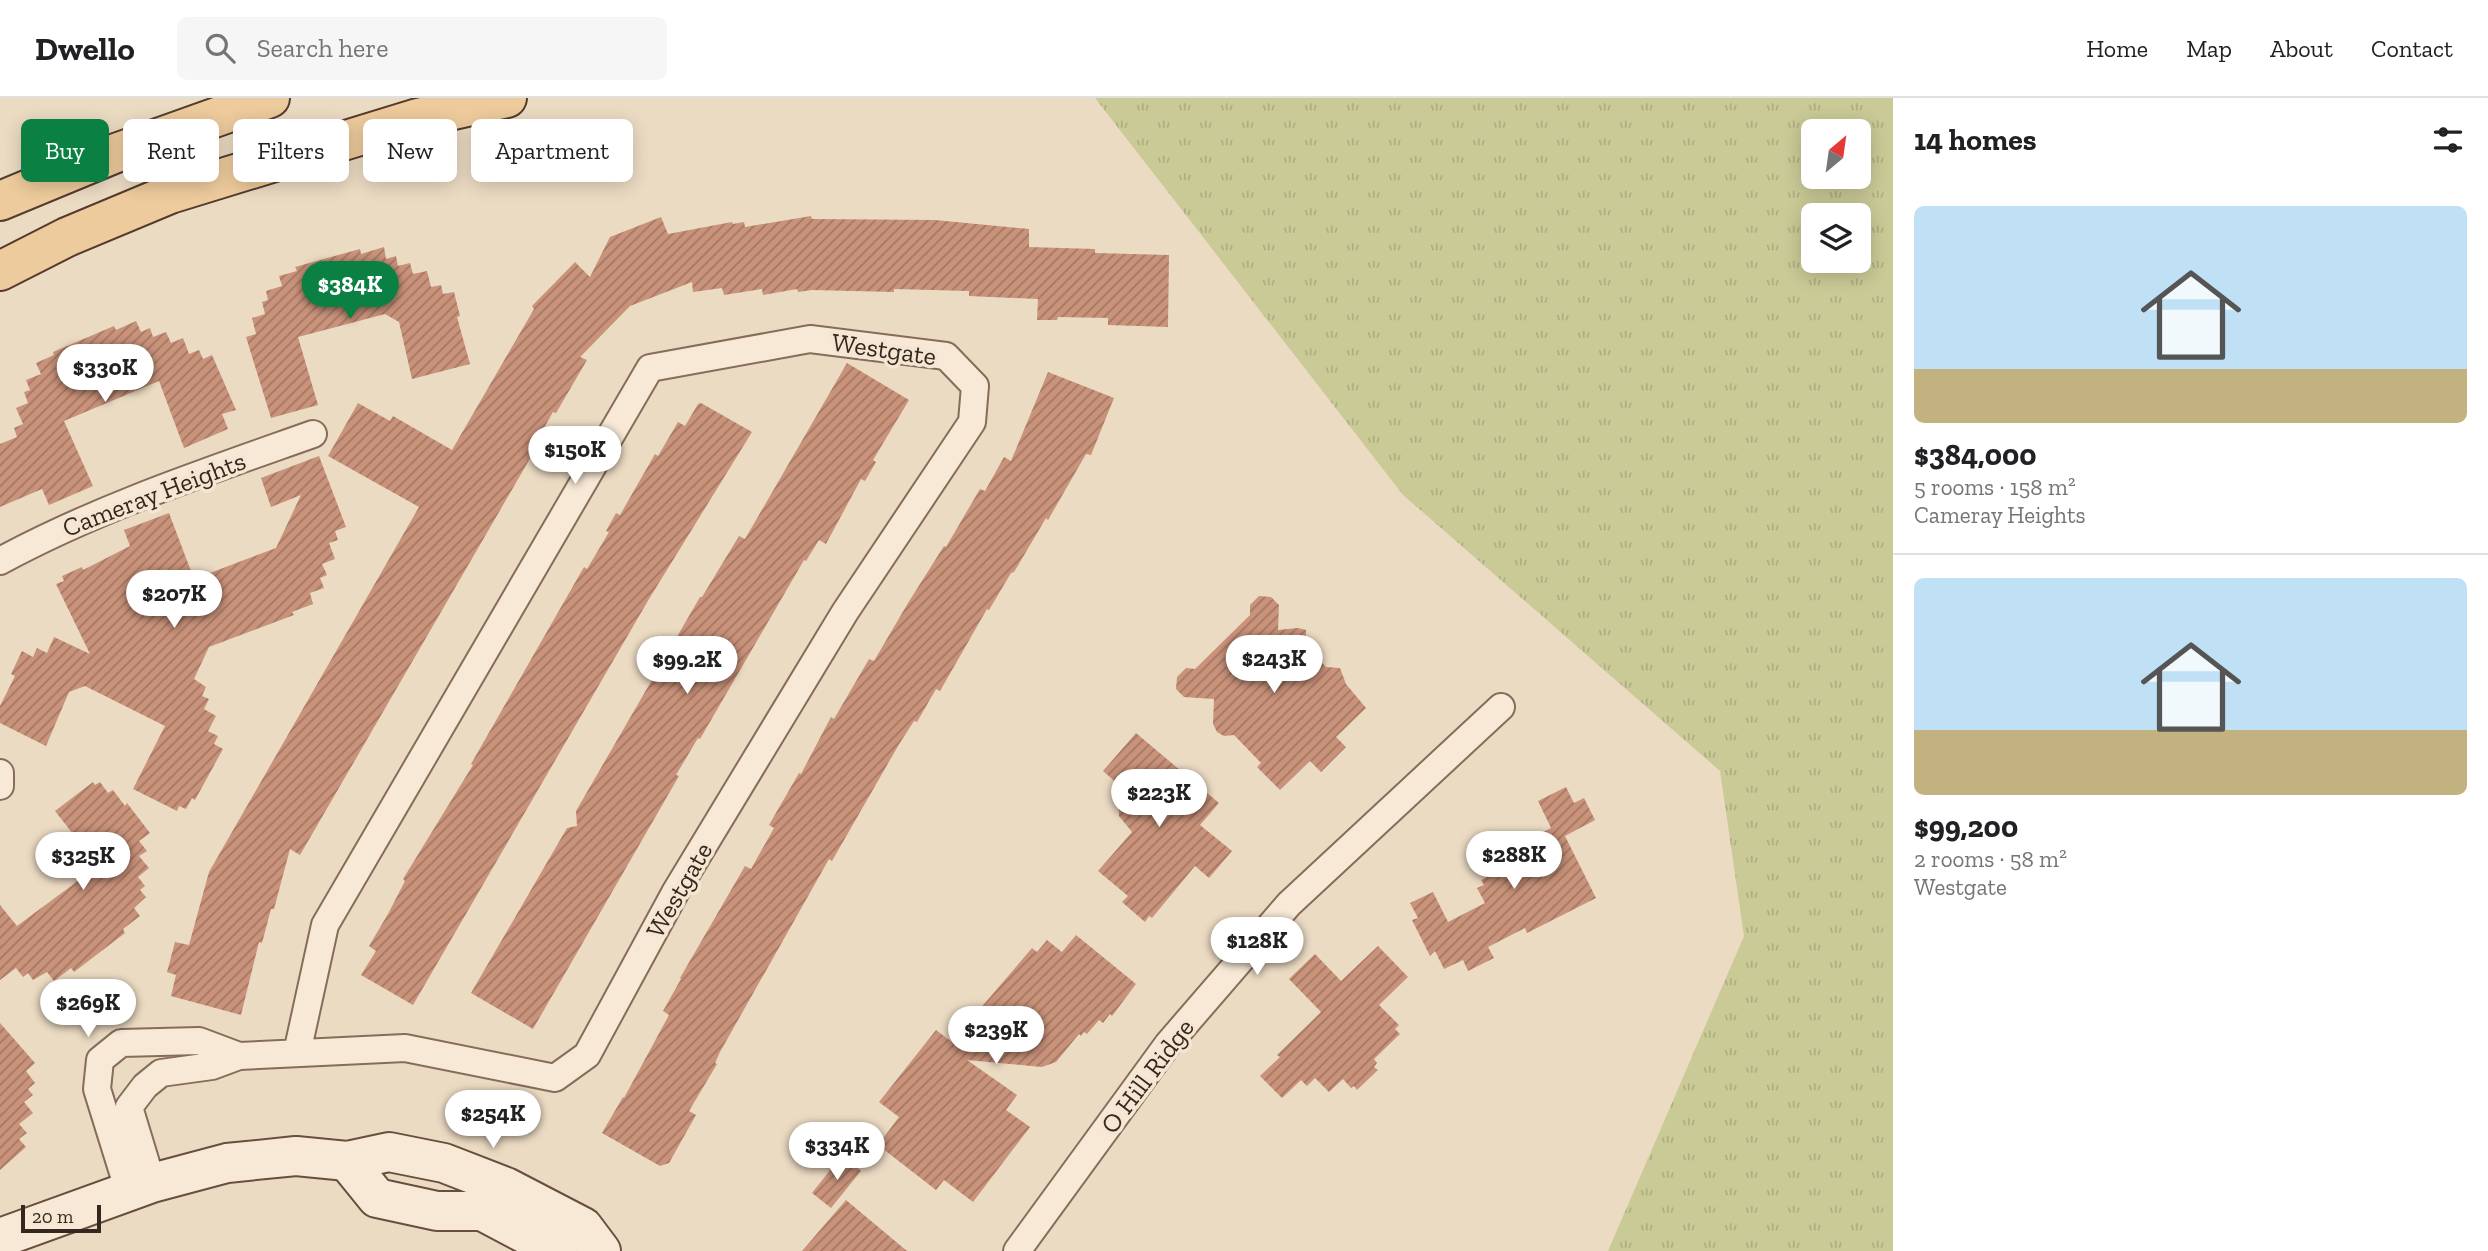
<!DOCTYPE html>
<html lang="en">
<head>
<meta charset="utf-8">
<style>
  :root { --surface:#fff; --page:#f6f6f6; --text:#202124; --muted:#757577; --line:#e0e0e0; --accent:#0b8043 }
  body { margin:0; font-family:"Zilla Slab",serif; background:var(--page); color:var(--text); height:100vh; display:flex; flex-direction:column; font-size:26px; white-space:nowrap }
  * { box-sizing:border-box; margin:0 }
  p { font-size:23px; color:var(--muted) }
  .icon { flex:none; width:38px; height:38px; fill:none; stroke:currentColor; stroke-width:2; stroke-linecap:round; stroke-linejoin:round }
  .map { position:relative; flex:1; overflow:hidden }
  .details { display:flex; flex-direction:column; background:var(--surface); width:595px }
  .details>* { flex:none }
  .hud { position:absolute; left:21px; top:21px; width:665px; height:63px; display:flex; gap:14px }
  .needle { width:46px; rotate:29deg }
  .tools { position:absolute; left:1801px; top:21px; display:grid; gap:14px }
  .tools a { display:grid; place-items:center; width:70px; height:70px; border-radius:10px; background:var(--surface); box-shadow:0 4px 18px #0003; font-size:35px }
  .scale { position:absolute; left:21px; bottom:18px; width:80px; box-sizing:border-box; padding-left:7px; border:4px solid #36271e; border-top:0; font-size:19px; line-height:24px; white-space:nowrap; color:#36271e; -webkit-text-stroke:5px #f4e6d2; paint-order:stroke }
  .price { position:absolute; translate:-50% -60px; padding:0 16px; border-radius:24px; background:#fff; color:#222; font-size:23px; line-height:46px; filter:drop-shadow(0 2px 4px #0008) }
  .price::after { content:''; position:absolute; left:50%; top:42px; width:21px; height:16px; margin-left:-10px; background:inherit; clip-path:polygon(0 0,100% 0,50% 100%) }
  .price.on { background:var(--accent); color:#fff }
  ul { padding:0; list-style:none }
  li { display:grid; align-content:center; gap:14px; height:371px; padding:0 21px }
  li+li { border-top:2px solid var(--line) }
  li span { display:grid; place-items:center; height:217px; border-radius:10px; color:#555 }
  li>.icon { margin-inline-start:auto }
  span .icon { width:126px; height:126px; fill:#fffc; stroke-width:1 }
  li b { font-size:30px }
  h2 { display:flex; justify-content:space-between; align-items:center; height:84px; padding:0 21px; font-size:30px }
  .tag { padding:0 24px; border-radius:10px; background:var(--surface); box-shadow:0 4px 18px #0003; font-size:24px; line-height:63px }
  .tag.on { background:var(--accent); color:#fff }
  header { display:flex; align-items:center; gap:42px; box-sizing:border-box; height:98px; padding:0 35px; background:var(--surface); border-bottom:2px solid var(--line) }
  header strong { font-size:33px }
  nav { display:flex; gap:38px; margin-inline-start:auto; font-size:24px }
  .search { width:490px; height:63px; background:var(--page); display:flex; align-items:center; gap:18px; box-sizing:border-box; padding:0 24px; border-radius:10px; color:var(--muted); font-size:26px }
  main { display:flex; flex:1; min-height:0 }
  .map>svg:first-child { display:block }
  .grass { fill:url(#grass-tufts); fill-rule:evenodd }
  .building { fill:url(#building-hatch) }
  .lines { fill:none; stroke-linecap:round; stroke-linejoin:round }
  .street-casing { stroke:#866c5a; stroke-width:30 }
  .secondary-casing { stroke:#674e3e; stroke-width:42 }
  .primary-casing { stroke:#543b2e; stroke-width:42 }
  .street { stroke:#f7e9d6; stroke-width:26 }
  .secondary { stroke:#f7e9d6; stroke-width:38 }
  .primary { stroke:#eecb9c; stroke-width:38 }
  .labels { text-anchor:middle; dominant-baseline:central; stroke-width:7; stroke-linejoin:round; paint-order:stroke }
  .street-label { font-size:26px; fill:#36271e; stroke:#f4e6d2 }
</style>
</head>
<body>
<header>
<strong>Dwello</strong>
<div class="search"><svg class="icon" aria-label="search" viewBox="0 0 24 24"><circle cx="10" cy="10" r="6"/><path d="M15 15l6 6"/></svg>Search here</div>
<nav><a>Home</a><a>Map</a><a>About</a><a>Contact</a></nav>
</header>
<main>
<div class="map">
<svg width="1893" height="1153" viewBox="0 0 1893 1153">
  <defs>
    <pattern id="grass-tufts" width="24" height="20" patternUnits="userSpaceOnUse" patternTransform="scale(1.75)"><rect width="24" height="20" fill="#caca97"/><path d="M3 7l-1-3M5 7V3M7 7l1-3M15 17l-1-3M17 17v-4M19 17l1-3" fill="none" stroke="#aeae82"/></pattern>
    <pattern id="building-hatch" width="6" height="6" patternUnits="userSpaceOnUse" patternTransform="scale(1.75)"><rect width="6" height="6" fill="#c9927a"/><path d="M-1 1l2-2M0 6l6-6M5 7l2-2" fill="none" stroke="#a47763"/></pattern>
  </defs>
  <rect width="100%" height="100%" fill="#ecdbc3"/>
  <path class="grass" d="M 1095,0 L 1893,0 L 1893,1153 L 1608,1153 L 1744,838 L 1720,673 L 1403,397 ZM 1813,33 L 1858,33 L 1858,79 L 1813,79 ZM 1813,117 L 1858,117 L 1858,163 L 1813,163 Z"/>
  <g class="building">
    <path d="M 811,118 L 812,121 L 935,122 L 1029,131 L 1029,149 L 1095,151 L 1095,155 L 1169,157 L 1168,229 L 1108,227 L 1108,220 L 1058,219 L 1057,222 L 1037,222 L 1038,201 L 969,198 L 969,193 L 894,191 L 894,194 L 812,192 L 798,194 L 797,191 L 763,197 L 762,191 L 724,197 L 722,190 L 693,194 L 692,184 L 630,208 L 580,259 L 587,262 L 556,315 L 553,314 L 532,351 L 535,352 L 300,757 L 290,751 L 274,811 L 271,811 L 262,845 L 259,844 L 241,917 L 171,898 L 176,877 L 167,874 L 175,844 L 189,847 L 209,774 L 419,409 L 328,358 L 358,305 L 390,323 L 393,318 L 452,352 L 534,211 L 532,208 L 575,164 L 590,179 L 610,139 L 661,119 L 668,136 L 732,124 L 733,126 L 744,124 L 745,129 Z"/>
    <path d="M 384,149 L 386,161 L 396,158 L 398,168 L 410,165 L 413,176 L 427,173 L 431,189 L 441,187 L 443,196 L 454,194 L 460,218 L 457,219 L 470,266 L 412,281 L 399,224 L 385,216 L 336,229 L 298,239 L 318,307 L 271,320 L 246,239 L 256,236 L 252,220 L 265,216 L 262,204 L 268,202 L 266,193 L 282,188 L 279,178 L 297,173 L 295,169 L 360,151 L 361,156 Z"/>
    <path d="M 136,223 L 141,234 L 150,230 L 153,239 L 166,234 L 171,245 L 183,240 L 189,256 L 199,252 L 203,261 L 212,257 L 236,312 L 222,316 L 228,331 L 184,350 L 159,283 L 64,323 L 93,388 L 49,407 L 42,391 L 0,409 L 0,346 L 17,339 L 14,330 L 23,326 L 16,310 L 28,305 L 24,294 L 30,292 L 26,282 L 41,276 L 36,265 L 54,257 L 53,254 L 114,228 L 116,232 Z"/>
    <path d="M 847,265 L 909,302 L 873,362 L 876,364 L 865,383 L 861,381 L 826,446 L 819,442 L 806,463 L 804,462 L 700,641 L 698,640 L 676,677 L 679,678 L 533,931 L 471,895 L 567,730 L 577,728 L 576,713 L 700,499 L 702,499 L 739,438 L 745,441 Z"/>
    <path d="M 1048,274 L 1114,300 L 1091,357 L 1086,356 L 1048,422 L 1046,420 L 1014,474 L 1011,475 L 989,512 L 987,511 L 940,593 L 936,591 L 917,624 L 914,623 L 898,648 L 832,763 L 829,761 L 720,954 L 715,965 L 717,966 L 689,1013 L 696,1017 L 669,1065 L 660,1068 L 602,1035 L 623,999 L 624,1000 L 669,917 L 663,913 L 681,881 L 680,880 L 745,768 L 751,771 L 774,730 L 769,727 L 799,675 L 801,676 L 831,619 L 834,621 L 869,561 L 874,563 L 908,505 L 944,448 L 946,449 L 980,391 L 985,393 L 1004,359 L 1011,363 Z"/>
    <path d="M 701,305 L 752,334 L 649,501 L 413,907 L 361,877 L 376,853 L 369,848 L 388,816 L 405,783 L 403,781 L 473,667 L 471,666 L 584,469 L 587,471 L 609,434 L 606,433 L 616,415 L 620,417 L 655,356 L 658,358 L 678,324 L 685,328 L 698,306 Z"/>
    <path d="M 319,358 L 346,429 L 335,433 L 338,442 L 329,445 L 335,461 L 322,466 L 327,477 L 320,480 L 324,490 L 310,495 L 313,506 L 292,514 L 294,517 L 209,549 L 194,581 L 206,589 L 202,598 L 209,601 L 204,611 L 216,618 L 208,633 L 218,638 L 214,646 L 223,651 L 195,702 L 192,700 L 186,711 L 179,708 L 177,713 L 133,691 L 165,628 L 85,588 L 69,594 L 46,648 L 0,625 L 0,608 L 15,578 L 11,576 L 22,553 L 33,559 L 37,550 L 47,555 L 54,539 L 90,556 L 56,486 L 64,483 L 62,478 L 82,469 L 83,472 L 130,448 L 124,432 L 169,415 L 194,481 L 276,450 L 301,397 L 271,409 L 261,380 Z"/>
    <path d="M 1259,498 L 1271,499 L 1279,507 L 1278,532 L 1298,530 L 1306,532 L 1306,548 L 1326,569 L 1340,570 L 1346,586 L 1366,610 L 1336,639 L 1346,649 L 1321,674 L 1310,663 L 1280,692 L 1257,669 L 1261,665 L 1234,637 L 1224,638 L 1217,634 L 1213,626 L 1214,601 L 1184,599 L 1176,591 L 1177,579 L 1186,570 L 1195,571 L 1250,517 L 1250,507 Z"/>
    <path d="M 1136,635 L 1219,705 L 1200,727 L 1232,753 L 1209,780 L 1195,768 L 1152,820 L 1149,818 L 1145,824 L 1122,804 L 1128,798 L 1098,773 L 1132,734 L 1119,718 L 1118,686 L 1103,673 Z"/>
    <path d="M 93,684 L 95,687 L 100,684 L 108,695 L 113,692 L 125,708 L 127,705 L 150,735 L 139,743 L 147,753 L 139,758 L 149,770 L 138,779 L 145,788 L 140,792 L 146,799 L 134,810 L 140,818 L 123,831 L 125,835 L 74,874 L 71,870 L 54,883 L 47,874 L 33,882 L 28,875 L 23,879 L 16,870 L 0,882 L 0,807 L 17,828 L 98,768 L 55,713 Z"/>
    <path d="M 1566,689 L 1574,705 L 1584,700 L 1595,722 L 1565,738 L 1596,800 L 1527,835 L 1525,830 L 1488,849 L 1494,860 L 1468,873 L 1463,862 L 1444,871 L 1435,853 L 1430,858 L 1412,822 L 1418,820 L 1410,805 L 1433,794 L 1448,824 L 1485,805 L 1477,790 L 1484,787 L 1481,782 L 1495,774 L 1489,764 L 1551,730 L 1538,703 Z"/>
    <path d="M 1076,837 L 1136,886 L 1112,918 L 1110,916 L 1103,925 L 1099,922 L 1087,936 L 1084,934 L 1081,938 L 1079,936 L 1056,964 L 1042,969 L 967,962 L 1017,997 L 1006,1012 L 1030,1029 L 973,1104 L 944,1082 L 936,1092 L 878,1047 L 899,1019 L 879,1004 L 936,932 L 964,953 L 988,919 L 979,912 L 1032,850 L 1037,854 L 1047,842 L 1062,854 Z"/>
    <path d="M 1378,848 L 1408,879 L 1379,907 L 1399,927 L 1395,931 L 1400,936 L 1374,961 L 1377,965 L 1374,969 L 1378,972 L 1357,992 L 1354,988 L 1351,990 L 1343,981 L 1329,994 L 1315,980 L 1307,988 L 1301,982 L 1282,1000 L 1260,978 L 1280,959 L 1277,957 L 1321,914 L 1289,881 L 1315,856 L 1341,883 Z"/>
    <path d="M 0,925 L 35,965 L 26,973 L 35,985 L 28,991 L 33,997 L 24,1004 L 33,1015 L 19,1026 L 27,1035 L 19,1041 L 26,1049 L 0,1072 Z"/>
    <path d="M 842,1057 L 861,1073 L 831,1110 L 812,1095 Z"/>
    <path d="M 846,1102 L 907,1153 L 802,1153 Z"/>
  </g>
  <g class="lines">
    <g class="street-casing">
      <g id="street">
        <path d="M 0,463 C 100,409 206,374 313,336"/>
        <path d="M 0,675 L 0,688"/>
        <path d="M 152,1085 L 129,1009 L 145,988 L 161,975 L 212,968 L 239,958 L 405,950 L 555,980 L 587,957 L 676,793 L 845,514 L 972,324 L 975,288 L 946,258 L 810,241 L 650,270 L 325,827 L 297,955"/>
        <path d="M 129,1094 L 97,991 L 100,962 L 121,945 L 199,943 L 239,958"/>
        <path d="M 1017,1153 L 1168,946 L 1289,806 L 1501,609"/>
      </g>
    </g>
    <g class="secondary-casing">
      <g id="secondary">
        <path d="M 347,1063 L 377,1100 L 437,1113 L 482,1113 L 558,1153"/>
        <path d="M 0,1140 L 152,1085 L 227,1065 L 296,1058 L 347,1063 L 389,1054 L 444,1065 L 506,1089 L 583,1129 L 601,1153"/>
      </g>
    </g>
    <g class="primary-casing">
      <g id="primary">
        <path d="M 0,103 L 116,55 L 270,0"/>
        <path d="M 0,173 L 67,139 L 170,96 L 418,20 L 507,0"/>
      </g>
    </g>
    <use href="#street" class="street"/>
    <use href="#secondary" class="secondary"/>
    <use href="#primary" class="primary"/>
  </g>
  <g class="labels">
    <g class="street-label">
      <text transform="translate(884 251) rotate(8)">Westgate</text>
      <text transform="translate(154 396) rotate(-21)">Cameray Heights</text>
      <text transform="translate(679 792) rotate(-60)">Westgate</text>
      <text transform="translate(1147 978) rotate(-53)">O Hill Ridge</text>
    </g>
  </g>
</svg>
<div class="tools">
<a><svg class="needle" viewBox="-14 -14 28 28"><path d="M0-13l5 13h-10z" fill="#e53935"/><path d="M0 13l5-13h-10z" fill="#757577"/></svg></a>
<a><svg class="icon" aria-label="layers" viewBox="0 0 24 24"><path d="M12 4l9 5-9 5-9-5zM3 14l9 5 9-5"/></svg></a>
</div>
<div class="scale">20 m</div>
<b class="price on" style="left:350px;top:223px">$384K</b>
<b class="price" style="left:105px;top:306px">$330K</b>
<b class="price" style="left:575px;top:388px">$150K</b>
<b class="price" style="left:174px;top:532px">$207K</b>
<b class="price" style="left:1274px;top:597px">$243K</b>
<b class="price" style="left:687px;top:598px">$99.2K</b>
<b class="price" style="left:1159px;top:731px">$223K</b>
<b class="price" style="left:1514px;top:793px">$288K</b>
<b class="price" style="left:83px;top:794px">$325K</b>
<b class="price" style="left:1257px;top:879px">$128K</b>
<b class="price" style="left:88px;top:941px">$269K</b>
<b class="price" style="left:996px;top:968px">$239K</b>
<b class="price" style="left:493px;top:1052px">$254K</b>
<b class="price" style="left:837px;top:1084px">$334K</b>
<div class="hud">
<a class="tag on">Buy</a>
<a class="tag">Rent</a>
<a class="tag">Filters</a>
<a class="tag">New</a>
<a class="tag">Apartment</a>
</div>
</div>
<section class="details">
<h2>14 homes<svg class="icon" aria-label="filters" viewBox="0 0 24 24"><path d="M4 7h16M4 17h16"/><circle cx="9" cy="7" r="2"/><circle cx="15" cy="17" r="2"/></svg></h2>
<ul>
<li><span style="background:linear-gradient(#bfe0f5 75%,#c2b280 0)"><svg class="icon" aria-label="home" viewBox="0 0 24 24"><path d="M3 11l9-7 9 7M6 9v11h12V9"/></svg></span><div><b>$384,000</b><p>5 rooms · 158 m²</p><p>Cameray Heights</p></div></li>
<li><span style="background:linear-gradient(#bfe0f5 70%,#c2b280 0)"><svg class="icon" aria-label="home" viewBox="0 0 24 24"><path d="M3 11l9-7 9 7M6 9v11h12V9"/></svg></span><div><b>$99,200</b><p>2 rooms · 58 m²</p><p>Westgate</p></div></li>
</ul>
</section>
</main>
</body>
</html>
